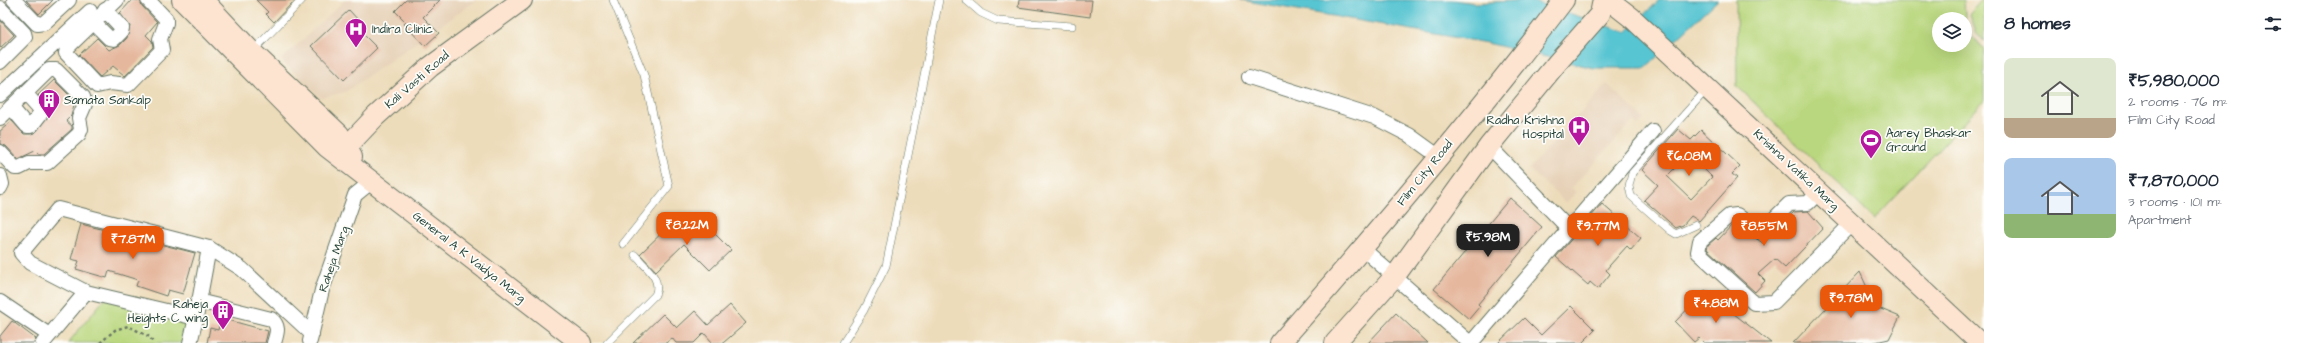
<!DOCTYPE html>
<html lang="en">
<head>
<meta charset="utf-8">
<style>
  :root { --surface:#fff; --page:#f2f2f3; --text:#1f2937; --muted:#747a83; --accent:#ea580c }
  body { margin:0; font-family:"Architects Daughter",sans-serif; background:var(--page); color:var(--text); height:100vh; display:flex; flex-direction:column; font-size:15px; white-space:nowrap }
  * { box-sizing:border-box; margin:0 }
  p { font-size:13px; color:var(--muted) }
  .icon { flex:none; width:22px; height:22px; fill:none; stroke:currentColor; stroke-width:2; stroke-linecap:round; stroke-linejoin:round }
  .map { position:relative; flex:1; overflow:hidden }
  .details { display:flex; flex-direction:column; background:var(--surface); width:320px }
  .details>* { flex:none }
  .fabs { position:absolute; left:1932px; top:12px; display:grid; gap:8px }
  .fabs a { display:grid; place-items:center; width:40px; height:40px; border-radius:50%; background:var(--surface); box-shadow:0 4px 16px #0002; font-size:20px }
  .price { position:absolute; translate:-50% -34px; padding:0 9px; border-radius:8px; background:var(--accent); color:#fff; font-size:13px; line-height:26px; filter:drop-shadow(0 1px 2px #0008) }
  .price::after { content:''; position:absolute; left:50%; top:24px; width:12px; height:9px; margin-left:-6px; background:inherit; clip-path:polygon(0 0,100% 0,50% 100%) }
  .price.current { background:#222; color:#fff }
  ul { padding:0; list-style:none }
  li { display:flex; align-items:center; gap:12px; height:100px; padding:0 20px }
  li span { display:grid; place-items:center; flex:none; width:112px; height:80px; border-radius:8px; color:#555 }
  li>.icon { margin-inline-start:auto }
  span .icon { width:48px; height:48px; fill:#fffc; stroke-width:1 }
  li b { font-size:17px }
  h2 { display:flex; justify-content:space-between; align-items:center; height:48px; padding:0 20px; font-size:17px }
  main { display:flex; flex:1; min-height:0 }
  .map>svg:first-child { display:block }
  .built { fill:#e6d0b6 }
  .green { fill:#b9d77e; stroke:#6c8a59; fill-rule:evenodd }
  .water { fill:#59c5d2; stroke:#3c8183 }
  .building { fill:#e5b79d; fill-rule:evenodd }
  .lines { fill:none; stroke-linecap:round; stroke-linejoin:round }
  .lane-casing { stroke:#677563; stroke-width:8 }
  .street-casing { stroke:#677563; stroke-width:16 }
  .secondary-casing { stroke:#677563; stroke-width:22 }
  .path { stroke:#677563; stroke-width:2.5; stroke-dasharray:3 3; stroke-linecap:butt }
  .lane { stroke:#fff; stroke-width:7 }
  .street { stroke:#fff; stroke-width:14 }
  .secondary { stroke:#fde4d1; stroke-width:20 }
  .labels { text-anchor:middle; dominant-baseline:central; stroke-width:3.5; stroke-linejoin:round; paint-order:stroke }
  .poi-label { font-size:12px; fill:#1f3d34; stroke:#fdfcf7; text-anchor:start }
  .street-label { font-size:12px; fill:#1f3d34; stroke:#fdfcf7 }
</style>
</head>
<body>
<main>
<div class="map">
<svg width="1984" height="343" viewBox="0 0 1984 343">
  <rect width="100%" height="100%" fill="#fdfcf7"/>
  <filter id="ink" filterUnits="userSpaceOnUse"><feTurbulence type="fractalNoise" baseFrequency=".025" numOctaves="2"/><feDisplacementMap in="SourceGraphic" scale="8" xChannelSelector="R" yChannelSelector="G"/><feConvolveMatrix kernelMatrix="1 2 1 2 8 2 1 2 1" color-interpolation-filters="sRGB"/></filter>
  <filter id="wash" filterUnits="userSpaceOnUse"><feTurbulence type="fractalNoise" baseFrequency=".012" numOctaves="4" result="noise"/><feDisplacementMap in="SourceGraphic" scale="16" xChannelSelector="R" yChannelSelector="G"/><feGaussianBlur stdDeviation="0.9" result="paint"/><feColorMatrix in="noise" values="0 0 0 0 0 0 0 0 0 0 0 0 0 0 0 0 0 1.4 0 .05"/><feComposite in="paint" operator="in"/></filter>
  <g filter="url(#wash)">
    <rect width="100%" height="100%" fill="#eddcba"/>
    <g class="built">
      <path d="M 345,0 L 381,1 L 477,0 L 345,92 L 321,98 L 281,60 Z"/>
      <path d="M 1607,84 L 1644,119 L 1638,125 L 1633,121 L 1571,188 L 1576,192 L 1566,203 L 1529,169 Z"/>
    </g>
    <g class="green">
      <path d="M 1736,0 L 1964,0 L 1966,29 L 1984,49 L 1984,101 L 1874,219 L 1737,86 ZM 1939,19 L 1965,19 L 1965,45 L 1939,45 Z"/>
      <path d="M 1981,0 L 1984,0 L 1984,41 L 1976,32 L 1970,14 Z"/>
      <path d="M 112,290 L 196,318 L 189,343 L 68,343 Z"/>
    </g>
    <path class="water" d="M 1241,0 L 1452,0 L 1476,3 L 1529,0 L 1626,32 L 1659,0 L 1718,0 L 1645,68 L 1594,68 L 1487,43 Z"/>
    <g id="blocks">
      <g class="building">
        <path d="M 26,0 L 53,0 L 39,14 Z"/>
        <path d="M 132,0 L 140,0 L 142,6 L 157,22 L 146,35 L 152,41 L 153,47 L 125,76 L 113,66 L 100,77 L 79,55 L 97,38 L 109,50 L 120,45 L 127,38 L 130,26 L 120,13 Z"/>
        <path d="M 256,0 L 295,0 L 274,22 L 266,14 L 268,12 Z"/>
        <path d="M 406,0 L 440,0 L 423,17 L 439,33 L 425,46 L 404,24 L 406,22 L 395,11 Z"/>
        <path d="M 1019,0 L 1092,0 L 1090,17 L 1018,7 Z"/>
        <path d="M 349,10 L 359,21 L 354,25 L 377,48 L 344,80 L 311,46 Z"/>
        <path d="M 0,20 L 14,35 L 0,48 Z"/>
        <path d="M 54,80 L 75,101 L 71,116 L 66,121 L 72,126 L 72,129 L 44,154 L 38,154 L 35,151 L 18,159 L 6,146 L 0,144 L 0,131 L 12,121 L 24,134 L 31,134 L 37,131 L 50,113 L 49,107 L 38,95 Z"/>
        <path d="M 1678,129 L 1691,140 L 1701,130 L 1740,166 L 1732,174 L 1737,178 L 1699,221 L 1691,216 L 1683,225 L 1676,228 L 1644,200 L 1658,185 L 1642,170 ZM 1689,154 L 1712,177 L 1691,199 L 1667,176 Z"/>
        <path d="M 1510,198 L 1542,227 L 1478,304 L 1480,306 L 1469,319 L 1434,289 Z"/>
        <path d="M 1602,204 L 1641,238 L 1631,250 L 1627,246 L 1610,265 L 1606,270 L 1610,274 L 1598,289 L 1590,282 L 1588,285 L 1556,257 Z"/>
        <path d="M 1808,211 L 1823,228 L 1785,268 L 1775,259 L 1758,274 L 1765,281 L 1755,292 L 1707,249 L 1708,245 L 1716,238 L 1718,240 L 1733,224 L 1763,243 L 1794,212 Z"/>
        <path d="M 699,218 L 731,250 L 710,270 L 684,244 L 656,271 L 640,254 L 671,224 L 681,235 Z"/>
        <path d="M 81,224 L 195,253 L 183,294 L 168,290 L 166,296 L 136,286 L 138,280 L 109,271 L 107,278 L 76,269 L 79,261 L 71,259 Z"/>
        <path d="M 1860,272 L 1876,307 L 1900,317 L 1889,339 L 1871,343 L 1793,343 Z"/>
        <path d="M 1705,291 L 1771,343 L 1704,343 L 1699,338 L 1694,342 L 1675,322 Z"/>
        <path d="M 730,305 L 746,323 L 723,343 L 713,343 L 704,333 L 694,343 L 676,343 L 672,338 L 666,343 L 633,343 L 663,314 L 677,328 L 695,311 L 708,325 Z"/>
        <path d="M 1571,306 L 1595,330 L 1582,343 L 1498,343 L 1524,318 L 1541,335 Z"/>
        <path d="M 1396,313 L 1428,343 L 1368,343 Z"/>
        <path d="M 221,318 L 268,331 L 265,343 L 207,343 L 210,328 L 218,330 Z"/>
        <path d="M 12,321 L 36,339 L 35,343 L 0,343 L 0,336 Z"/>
      </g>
    </g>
  </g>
  <g filter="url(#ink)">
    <use href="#blocks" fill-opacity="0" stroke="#677563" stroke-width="1"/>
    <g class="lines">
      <g class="lane-casing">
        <g id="lane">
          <path d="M 613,0 L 644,75 L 669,186 L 623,244"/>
          <path d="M 966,0 L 981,13 L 998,21 L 1072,26"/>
          <path d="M 252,52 L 302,0"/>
          <path d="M 1696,225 L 1676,234 L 1671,231 L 1631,196 L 1629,186 L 1632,173 L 1707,89"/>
          <path d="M 607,343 L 655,295 C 663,279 645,267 635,255"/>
          <path d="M 843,343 L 864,310 L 886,266 L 939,0"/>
        </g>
      </g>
      <g class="street-casing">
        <g id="street">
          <path d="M 14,0 L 37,24 L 44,23 L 69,0"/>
          <path d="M 117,0 L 67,48 L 66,53 L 97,86 L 110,83 L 128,85 L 162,50 L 160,39 L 166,23 L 166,19 L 148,0"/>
          <path d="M 0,8 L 24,33 L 25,37 L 0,62"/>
          <path d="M 93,22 L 109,38 L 114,39 L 121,32 L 122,28 L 105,10"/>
          <path d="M 1249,77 L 1374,117 L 1409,135 L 1438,156"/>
          <path d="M 0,95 L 90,11"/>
          <path d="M 11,107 L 27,126 L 31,126 L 42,112 L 25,93"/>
          <path d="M 0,118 L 49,70 L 56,70 L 83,97 L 85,104 L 79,118 L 81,129 L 79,134 L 47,163 L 29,163 L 19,168 L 15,168 L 0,152"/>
          <path d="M 1489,146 L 1569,229"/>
          <path d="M 0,176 L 2,184 L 0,188"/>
          <path d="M 1819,192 L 1808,203 L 1789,204 L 1764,229 L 1757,231 L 1737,215 L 1729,216 L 1700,241 L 1698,252 L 1754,303 L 1774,302 L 1852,223"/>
          <path d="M 1363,249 L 1470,343"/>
          <path d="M 86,292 L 30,263 L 21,253 L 58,209 L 209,248 L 242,269 L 312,334"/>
          <path d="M 198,301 L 271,319 C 280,326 277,333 274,343"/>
          <path d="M 0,302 L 49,335"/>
          <path d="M 310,341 L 322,290 L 355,195 L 371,182"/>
          <path d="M 43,343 L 86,292 L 196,318 L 209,248"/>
          <path d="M 190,343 L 196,318"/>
          <path d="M 1471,343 L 1653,131"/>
        </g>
      </g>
      <g class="secondary-casing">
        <g id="secondary">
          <path d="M 182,0 L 327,147 L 581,343"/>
          <path d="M 203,0 L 252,52 L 339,134 L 352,157"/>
          <path d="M 1609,0 L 1632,18 L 1980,343"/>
          <path d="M 339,155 L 376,116 L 430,67 L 522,0"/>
          <path d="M 1280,343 C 1378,232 1475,118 1564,0"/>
          <path d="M 1335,343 L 1395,276 L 1489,146 L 1557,63 L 1600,14 L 1603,0"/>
        </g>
      </g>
      <path class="path" d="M 100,343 L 115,330 L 128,326 L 150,337 L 153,343"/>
      <use href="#lane" class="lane"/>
      <use href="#street" class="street"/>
      <use href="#secondary" class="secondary"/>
    </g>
  </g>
  <defs>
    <g id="hospital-pin" transform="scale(1.15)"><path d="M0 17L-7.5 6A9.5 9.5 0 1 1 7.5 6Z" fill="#b5179e" stroke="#fdfcf7"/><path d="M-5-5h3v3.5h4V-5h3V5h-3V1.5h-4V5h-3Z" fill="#fff"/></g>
    <g id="building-pin" transform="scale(1.15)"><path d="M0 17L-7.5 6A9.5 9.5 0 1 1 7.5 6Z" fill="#b5179e" stroke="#fdfcf7"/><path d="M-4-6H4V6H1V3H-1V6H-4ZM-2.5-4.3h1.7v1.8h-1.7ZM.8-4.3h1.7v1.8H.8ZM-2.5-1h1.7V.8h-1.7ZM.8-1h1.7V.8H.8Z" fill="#fff"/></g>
    <g id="stadium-pin" transform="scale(1.15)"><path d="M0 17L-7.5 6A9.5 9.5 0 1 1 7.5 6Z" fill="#b5179e" stroke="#fdfcf7"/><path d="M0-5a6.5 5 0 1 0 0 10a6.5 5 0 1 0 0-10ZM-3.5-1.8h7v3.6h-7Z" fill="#fff"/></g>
  </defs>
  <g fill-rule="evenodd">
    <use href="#hospital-pin" x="356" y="29"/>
    <use href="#building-pin" x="49" y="100"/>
    <use href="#hospital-pin" x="1579" y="127"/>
    <use href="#stadium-pin" x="1871" y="140"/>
    <use href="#building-pin" x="223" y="311"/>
  </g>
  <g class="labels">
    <g class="poi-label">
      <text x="372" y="29">Indira Clinic</text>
      <text x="64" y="100">Samata Sankalp</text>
      <text x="1564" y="120" text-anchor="end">Radha Krishna<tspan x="1564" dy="14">Hospital</tspan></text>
      <text x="1886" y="133">Aarey Bhaskar<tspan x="1886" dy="14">Ground</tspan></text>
      <text x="208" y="304" text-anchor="end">Raheja<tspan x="208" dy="14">Heights C wing</tspan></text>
    </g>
    <g class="street-label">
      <text transform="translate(417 80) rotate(-41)">Kali Vasti Road</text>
      <text transform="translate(1796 170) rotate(43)">Krishna Vatika Marg</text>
      <text transform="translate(1425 173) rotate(-51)">Film City Road</text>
      <text transform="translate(469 257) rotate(38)">General A K Vaidya Marg</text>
      <text transform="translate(334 259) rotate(-71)">Raheja Marg</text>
    </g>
  </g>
</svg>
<div class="fabs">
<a><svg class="icon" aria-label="layers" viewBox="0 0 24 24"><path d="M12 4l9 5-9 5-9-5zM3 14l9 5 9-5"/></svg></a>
</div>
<b class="price" style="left:1689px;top:177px">₹6.08M</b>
<b class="price" style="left:687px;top:246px">₹8.22M</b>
<b class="price" style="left:1598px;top:247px">₹9.77M</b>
<b class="price" style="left:1764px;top:247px">₹8.55M</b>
<b class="price current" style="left:1488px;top:258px">₹5.98M</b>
<b class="price" style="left:133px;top:260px">₹7.87M</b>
<b class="price" style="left:1851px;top:319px">₹9.78M</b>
<b class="price" style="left:1716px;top:324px">₹4.88M</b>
</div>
<section class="details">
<h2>8 homes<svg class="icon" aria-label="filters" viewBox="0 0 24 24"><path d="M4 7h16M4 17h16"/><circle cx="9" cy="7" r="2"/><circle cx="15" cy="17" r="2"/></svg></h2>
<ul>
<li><span style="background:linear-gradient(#dfe7d0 75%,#b9a48a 0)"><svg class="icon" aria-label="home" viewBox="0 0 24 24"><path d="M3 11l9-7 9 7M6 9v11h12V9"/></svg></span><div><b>₹5,980,000</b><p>2 rooms · 76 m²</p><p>Film City Road</p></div></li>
<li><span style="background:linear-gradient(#a9c7e8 70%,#8fb573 0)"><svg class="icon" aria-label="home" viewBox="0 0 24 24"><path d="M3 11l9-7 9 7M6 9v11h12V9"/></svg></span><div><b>₹7,870,000</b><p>3 rooms · 101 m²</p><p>Apartment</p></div></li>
</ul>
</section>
</main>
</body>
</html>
